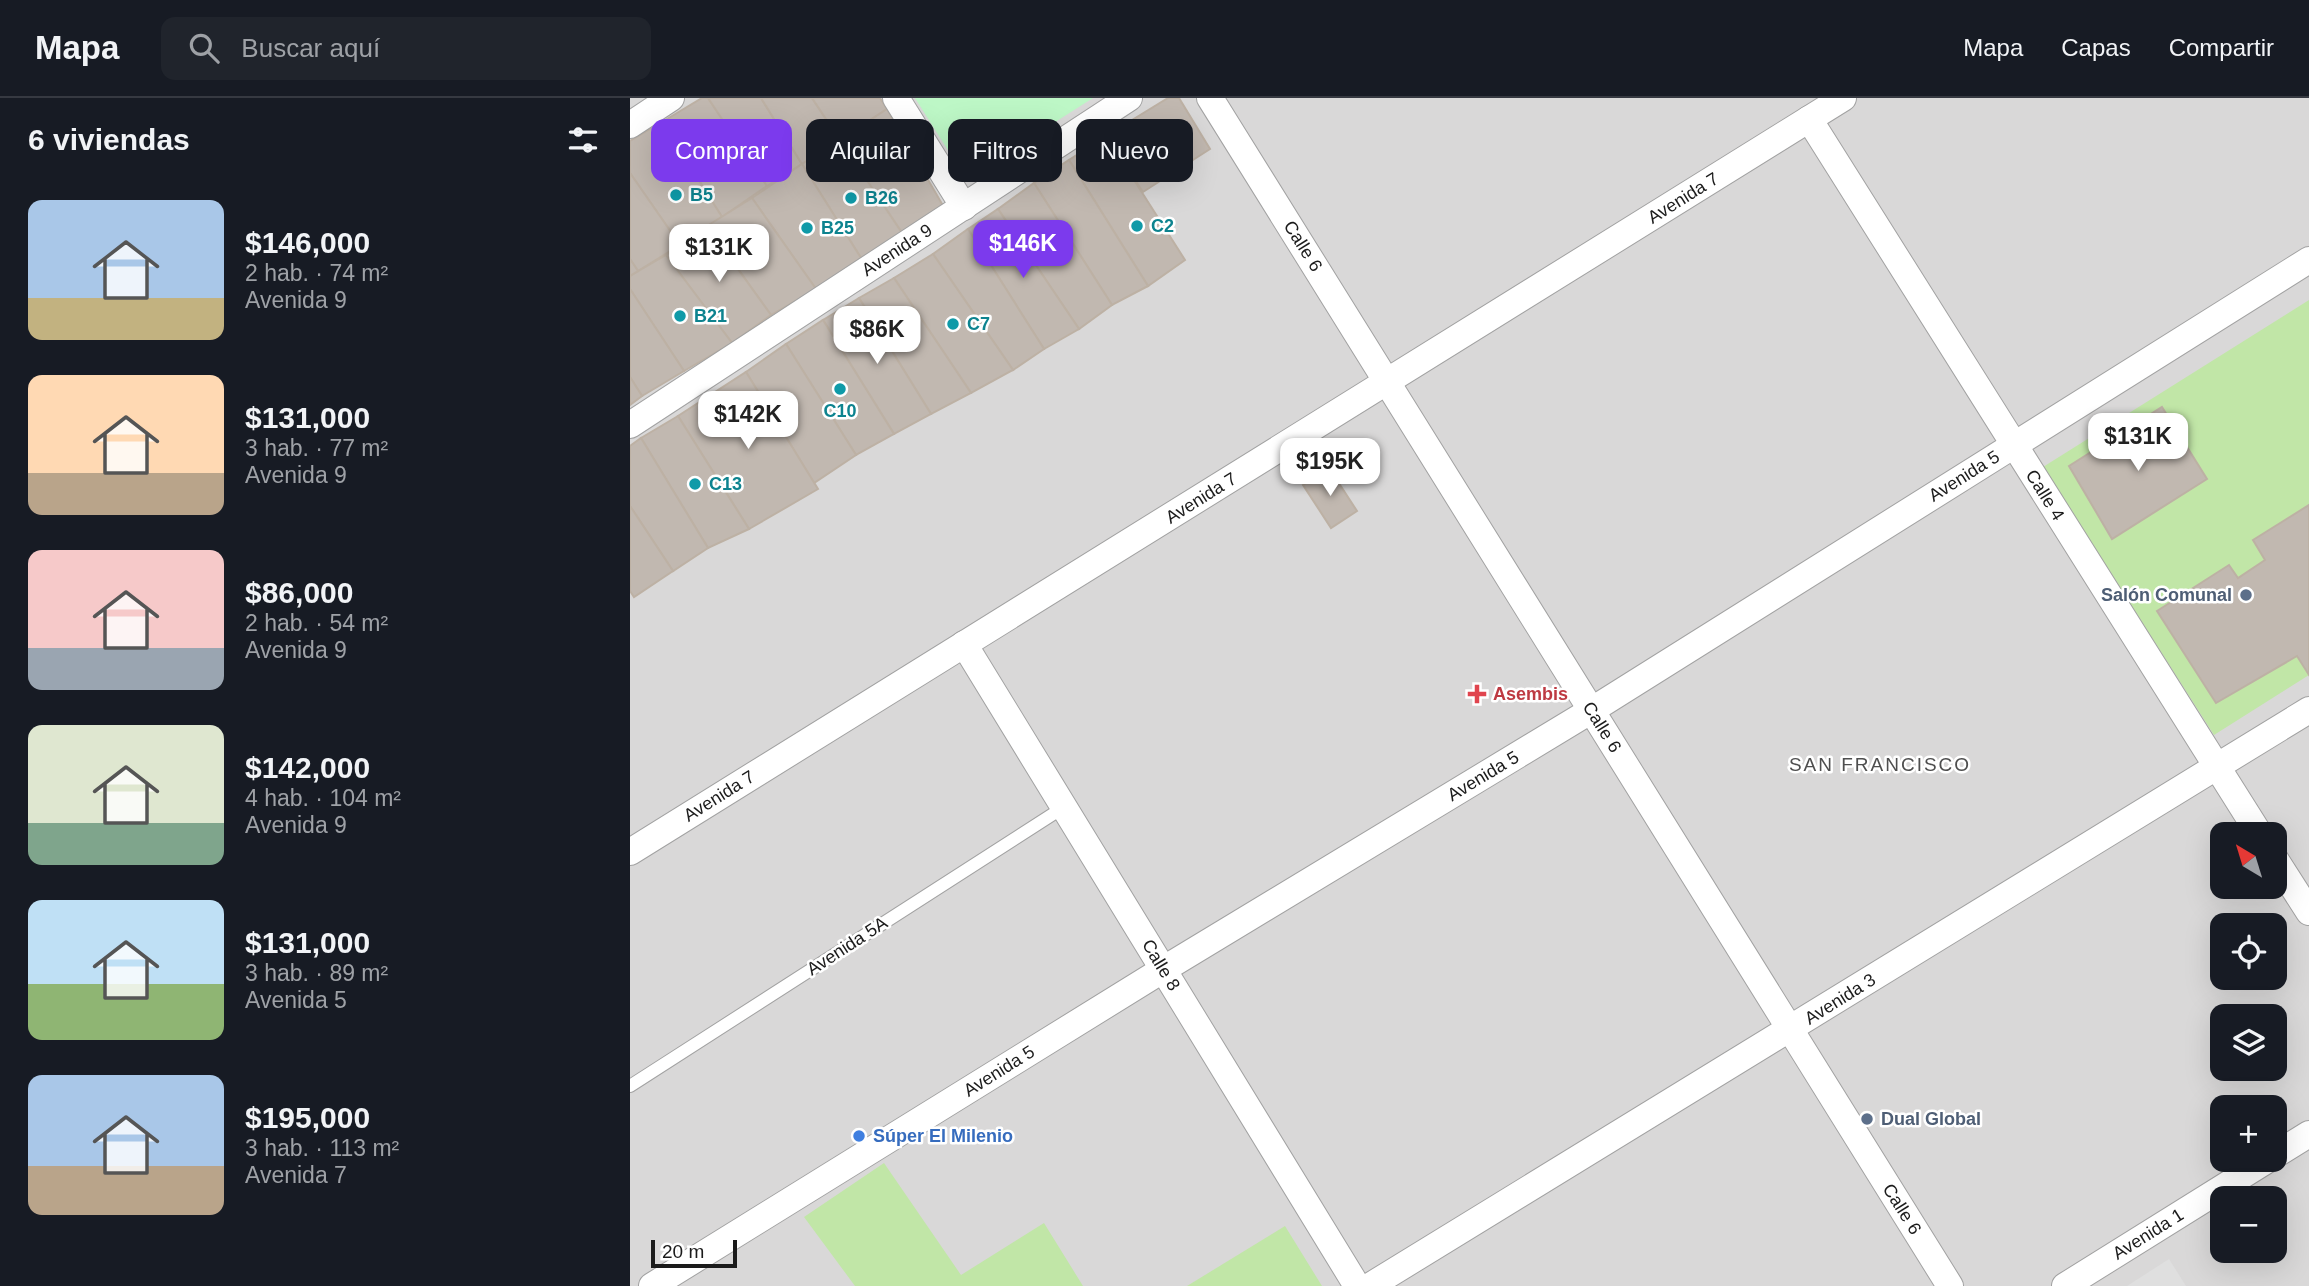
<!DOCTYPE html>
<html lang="es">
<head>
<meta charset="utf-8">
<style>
  :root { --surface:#171b24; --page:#20242c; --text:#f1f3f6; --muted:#9ea1a6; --line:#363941; --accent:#7c3aed }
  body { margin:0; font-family:Arial,sans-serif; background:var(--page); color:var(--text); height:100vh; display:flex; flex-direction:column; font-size:26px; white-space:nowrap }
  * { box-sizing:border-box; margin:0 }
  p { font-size:23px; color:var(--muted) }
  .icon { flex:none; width:38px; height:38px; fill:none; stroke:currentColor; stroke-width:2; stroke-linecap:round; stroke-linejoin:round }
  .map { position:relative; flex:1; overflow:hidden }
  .side { display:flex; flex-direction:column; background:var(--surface); width:630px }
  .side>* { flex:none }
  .hud { position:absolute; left:21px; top:21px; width:665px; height:63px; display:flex; gap:14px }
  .needle { width:46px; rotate:322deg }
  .controls { position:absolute; left:1580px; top:724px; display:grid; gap:14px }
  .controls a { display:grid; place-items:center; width:77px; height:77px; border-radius:14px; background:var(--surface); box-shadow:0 7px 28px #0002; font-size:35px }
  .scale { position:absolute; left:21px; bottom:18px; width:86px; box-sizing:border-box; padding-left:7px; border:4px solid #1b1b1b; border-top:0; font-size:19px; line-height:24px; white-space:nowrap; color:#1b1b1b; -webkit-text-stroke:5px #fff; paint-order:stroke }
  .price { position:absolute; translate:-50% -60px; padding:0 16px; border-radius:14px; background:#fff; color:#222; font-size:23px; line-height:46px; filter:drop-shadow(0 2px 4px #0008) }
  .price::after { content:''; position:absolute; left:50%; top:42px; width:21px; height:16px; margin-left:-10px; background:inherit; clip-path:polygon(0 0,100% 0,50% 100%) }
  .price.active { background:var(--accent); color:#fff }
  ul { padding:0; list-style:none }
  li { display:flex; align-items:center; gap:21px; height:175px; padding:0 28px }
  li span { display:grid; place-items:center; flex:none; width:196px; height:140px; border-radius:14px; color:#555 }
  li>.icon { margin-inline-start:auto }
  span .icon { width:84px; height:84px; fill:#fffc; stroke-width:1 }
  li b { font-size:30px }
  h2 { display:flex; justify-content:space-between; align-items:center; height:84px; padding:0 28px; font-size:30px }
  .pill { padding:0 24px; border-radius:14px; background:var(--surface); box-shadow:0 7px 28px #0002; font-size:24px; line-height:63px }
  .pill.active { background:var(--accent); color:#fff }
  header { display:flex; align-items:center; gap:42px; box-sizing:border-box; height:98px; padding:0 35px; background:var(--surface); border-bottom:2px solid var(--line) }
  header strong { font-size:33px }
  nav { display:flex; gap:38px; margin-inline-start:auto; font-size:24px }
  .search { width:490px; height:63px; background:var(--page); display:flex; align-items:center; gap:18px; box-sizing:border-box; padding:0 24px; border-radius:14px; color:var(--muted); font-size:26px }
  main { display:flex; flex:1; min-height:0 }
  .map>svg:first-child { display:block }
  .residential { fill:#d9d8d8; fill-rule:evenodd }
  .grass { fill:#c1e6a7; fill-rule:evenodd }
  .park { fill:#bdf7c6 }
  .parking { fill:#dfdfdf }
  .building { fill:#c1b8b0; stroke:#bdb1a4; stroke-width:2 }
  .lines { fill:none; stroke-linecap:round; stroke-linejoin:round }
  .lane-casing { stroke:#a2a2a2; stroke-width:14 }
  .street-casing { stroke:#a2a2a2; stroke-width:28 }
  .lane { stroke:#fff; stroke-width:12 }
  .street { stroke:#fff; stroke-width:26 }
  .culture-dot { fill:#0f9aa8; stroke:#fff; stroke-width:2.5 }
  .service-dot { fill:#5c6f8a; stroke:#fff; stroke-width:2.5 }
  .health-dot { fill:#e0444e; stroke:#fff; stroke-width:2.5 }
  .shop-dot { fill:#3f7fe0; stroke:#fff; stroke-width:2.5 }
  .labels { text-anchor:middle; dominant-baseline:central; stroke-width:5; stroke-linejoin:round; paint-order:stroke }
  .culture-label { font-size:18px; font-weight:bold; fill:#0d838f; stroke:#fff; text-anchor:start }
  .street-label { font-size:18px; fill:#1b1b1b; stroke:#fff }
  .service-label { font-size:18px; font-weight:bold; fill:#4e5e75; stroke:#fff; text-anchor:end }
  .health-label { font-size:18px; font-weight:bold; fill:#be3a42; stroke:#fff; text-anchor:start }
  .shop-label { font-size:18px; font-weight:bold; fill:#366cbe; stroke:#fff; text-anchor:start }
  .neighbourhood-label { font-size:19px; letter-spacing:2px; fill:#4e4e4e; stroke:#fff }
</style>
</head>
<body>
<header>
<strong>Mapa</strong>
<div class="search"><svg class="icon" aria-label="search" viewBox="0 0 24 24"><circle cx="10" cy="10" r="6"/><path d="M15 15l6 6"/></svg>Buscar aquí</div>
<nav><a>Mapa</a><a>Capas</a><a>Compartir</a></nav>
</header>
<main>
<section class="side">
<h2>6 viviendas<svg class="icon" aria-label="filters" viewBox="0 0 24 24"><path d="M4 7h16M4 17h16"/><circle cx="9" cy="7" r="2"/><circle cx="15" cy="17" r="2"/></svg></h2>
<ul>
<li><span style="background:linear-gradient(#a9c7e8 70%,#c2b280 0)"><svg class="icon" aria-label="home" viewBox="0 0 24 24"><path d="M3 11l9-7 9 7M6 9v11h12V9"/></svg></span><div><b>$146,000</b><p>2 hab. · 74 m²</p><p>Avenida 9</p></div></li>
<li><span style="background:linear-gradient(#ffd9b3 70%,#b9a48a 0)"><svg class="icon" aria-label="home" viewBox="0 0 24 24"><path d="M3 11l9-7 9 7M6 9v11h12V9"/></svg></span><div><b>$131,000</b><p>3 hab. · 77 m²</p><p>Avenida 9</p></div></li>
<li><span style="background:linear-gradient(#f6c9c9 70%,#9aa5b1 0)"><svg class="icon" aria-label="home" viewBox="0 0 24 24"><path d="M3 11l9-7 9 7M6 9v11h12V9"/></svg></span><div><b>$86,000</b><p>2 hab. · 54 m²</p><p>Avenida 9</p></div></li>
<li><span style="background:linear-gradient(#dfe7d0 70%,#7fa58c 0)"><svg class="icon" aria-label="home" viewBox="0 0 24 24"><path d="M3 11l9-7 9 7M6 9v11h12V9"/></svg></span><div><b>$142,000</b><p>4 hab. · 104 m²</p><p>Avenida 9</p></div></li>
<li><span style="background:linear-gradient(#bfe0f5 60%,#8fb573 0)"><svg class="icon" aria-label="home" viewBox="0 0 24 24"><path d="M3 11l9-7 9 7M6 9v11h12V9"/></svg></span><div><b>$131,000</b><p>3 hab. · 89 m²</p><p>Avenida 5</p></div></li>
<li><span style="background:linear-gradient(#a9c7e8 65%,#b9a48a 0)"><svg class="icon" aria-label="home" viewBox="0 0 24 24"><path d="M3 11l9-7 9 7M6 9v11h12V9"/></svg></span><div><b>$195,000</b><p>3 hab. · 113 m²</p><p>Avenida 7</p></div></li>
</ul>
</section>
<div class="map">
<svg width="1679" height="1188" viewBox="0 0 1679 1188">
  <rect width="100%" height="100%" fill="#ece9e1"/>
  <path class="residential" d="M 0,0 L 1679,0 L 1679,1188 L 0,1188 ZM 1592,737 L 1645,737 L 1645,789 L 1592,789 ZM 1592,828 L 1645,828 L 1645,880 L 1592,880 ZM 1592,919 L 1645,919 L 1645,971 L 1592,971 ZM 1592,1010 L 1645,1010 L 1645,1062 L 1592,1062 ZM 1592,1101 L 1645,1101 L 1645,1153 L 1592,1153 Z"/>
  <g class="grass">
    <path d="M 1679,202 L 1679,407 L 1623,442 L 1635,462 L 1608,480 L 1599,467 L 1527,513 L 1586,605 L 1667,558 L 1679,577 L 1584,637 L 1413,369 ZM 1532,309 L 1577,381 L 1482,441 L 1439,368 Z"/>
    <path d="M 254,1065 L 331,1177 L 414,1125 L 453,1188 L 225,1188 L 174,1119 Z"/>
    <path d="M 655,1128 L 692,1188 L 557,1188 Z"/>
  </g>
  <path class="park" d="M 285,0 L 463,0 L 336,81 Z"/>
  <path class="parking" d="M 1539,1161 L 1556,1188 L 1497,1188 Z"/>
  <g class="building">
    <path d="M 72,0 L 78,0 L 137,88 L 92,119 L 32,24 Z"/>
    <path d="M 78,0 L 131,0 L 172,66 L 137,88 Z"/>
    <path d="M 131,0 L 182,0 L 210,42 L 172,66 Z"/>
    <path d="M 182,0 L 250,0 L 257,11 L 210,42 Z"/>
    <path d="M 538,0 L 549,0 L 580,51 L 513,94 L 476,38 Z"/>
    <path d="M 257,11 L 315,111 L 272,135 L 210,42 Z"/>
    <path d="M 32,24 L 92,119 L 50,147 L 0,75 L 0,43 Z"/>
    <path d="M 476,38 L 555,162 L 518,188 L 439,62 Z"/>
    <path d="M 210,42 L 272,135 L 231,160 L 172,66 Z"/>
    <path d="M 439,62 L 518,188 L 482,207 L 404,85 Z"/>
    <path d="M 172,66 L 231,160 L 186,191 L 122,100 Z"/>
    <path d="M 0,75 L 50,147 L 8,173 L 0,161 Z"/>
    <path d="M 404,85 L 482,207 L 449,231 L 368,111 Z"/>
    <path d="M 122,100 L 186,191 L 141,217 L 77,128 Z"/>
    <path d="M 368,111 L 449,231 L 414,251 L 338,131 Z"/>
    <path d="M 77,128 L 141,217 L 102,245 L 36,157 Z"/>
    <path d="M 338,131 L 414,251 L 383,272 L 303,156 Z"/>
    <path d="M 303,156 L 383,272 L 341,295 L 264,180 Z"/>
    <path d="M 36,157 L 102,245 L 54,273 L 0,191 L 0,178 Z"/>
    <path d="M 0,161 L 8,173 L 0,178 Z"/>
    <path d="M 264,180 L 341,295 L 301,316 L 229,200 Z"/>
    <path d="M 0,191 L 54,273 L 12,298 L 0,279 Z"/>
    <path d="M 229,200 L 301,316 L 264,336 L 193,222 Z"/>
    <path d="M 193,222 L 264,336 L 226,357 L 156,246 Z"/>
    <path d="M 156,246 L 226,357 L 184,385 L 116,274 Z"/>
    <path d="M 116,274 L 188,391 L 119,431 L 48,318 Z"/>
    <path d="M 0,279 L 12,298 L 0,307 Z"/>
    <path d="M 1532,309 L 1577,381 L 1482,441 L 1439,368 Z"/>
    <path d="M 48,318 L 119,431 L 78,450 L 11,340 Z"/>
    <path d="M 11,340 L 78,450 L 43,473 L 0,408 L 0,348 Z"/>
    <path d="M 699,370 L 727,413 L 701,430 L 673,387 Z"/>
    <path d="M 1679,407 L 1679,577 L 1667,558 L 1586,605 L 1527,513 L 1599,467 L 1608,480 L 1635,462 L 1623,442 Z"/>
    <path d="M 0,408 L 43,473 L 4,499 L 0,493 Z"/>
  </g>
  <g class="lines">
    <g class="lane-casing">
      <path id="lane" d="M 0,988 L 434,709"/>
    </g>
    <g class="street-casing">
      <g id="street">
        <path d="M 266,0 L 334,109"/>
        <path d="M 580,0 L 1320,1188"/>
        <path d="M 1179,21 L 1630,737"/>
        <path d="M 0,27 L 41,0"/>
        <path d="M 0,327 L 499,0"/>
        <path d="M 334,546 L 727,1188"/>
        <path d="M 0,754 L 1213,0"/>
        <path d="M 1645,761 L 1679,814"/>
        <path d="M 1645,1057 L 1679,1036"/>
        <path d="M 22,1188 L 534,871 L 962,612 L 1679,162"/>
        <path d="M 740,1188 L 1679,612"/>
        <path d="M 1435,1188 L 1637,1062"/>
      </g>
    </g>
    <use href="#lane" class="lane"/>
    <use href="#street" class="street"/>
  </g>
  <g class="culture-dot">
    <circle cx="46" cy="97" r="7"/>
    <circle cx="221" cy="100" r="7"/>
    <circle cx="507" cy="128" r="7"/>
    <circle cx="177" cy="130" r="7"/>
    <circle cx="50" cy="218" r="7"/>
    <circle cx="323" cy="226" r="7"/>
    <circle cx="210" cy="291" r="7"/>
    <circle cx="65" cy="386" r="7"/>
  </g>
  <g class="service-dot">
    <circle cx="1616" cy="497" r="7"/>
    <circle cx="1237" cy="1021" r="7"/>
  </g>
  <path class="health-dot" d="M843.5 585.5h7v7h7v7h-7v7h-7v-7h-7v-7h7z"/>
  <circle class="shop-dot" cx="229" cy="1038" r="7"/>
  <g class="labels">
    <g class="culture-label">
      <text x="60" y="97">B5</text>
      <text x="235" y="100">B26</text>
      <text x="521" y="128">C2</text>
      <text x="191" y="130">B25</text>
      <text x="64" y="218">B21</text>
      <text x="337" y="226">C7</text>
      <text x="210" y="313" text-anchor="middle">C10</text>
      <text x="79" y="386">C13</text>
    </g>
    <g class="street-label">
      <text transform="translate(1053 100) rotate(-32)">Avenida 7</text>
      <text transform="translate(673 148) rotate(58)">Calle 6</text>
      <text transform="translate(267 152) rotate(-33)">Avenida 9</text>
      <text transform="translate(1334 378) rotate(-32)">Avenida 5</text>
      <text transform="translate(1415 397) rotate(58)">Calle 4</text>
      <text transform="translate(571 400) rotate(-32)">Avenida 7</text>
      <text transform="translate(972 629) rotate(58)">Calle 6</text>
      <text transform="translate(853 678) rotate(-31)">Avenida 5</text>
      <text transform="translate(89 698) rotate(-32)">Avenida 7</text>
      <text transform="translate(217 848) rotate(-33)">Avenida 5A</text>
      <text transform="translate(531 867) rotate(59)">Calle 8</text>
      <text transform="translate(1210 901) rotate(-32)">Avenida 3</text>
      <text transform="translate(369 973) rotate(-32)">Avenida 5</text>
      <text transform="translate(1272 1111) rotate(58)">Calle 6</text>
      <text transform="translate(1518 1136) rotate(-32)">Avenida 1</text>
    </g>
    <g class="service-label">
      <text x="1602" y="497">Salón Comunal</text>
      <text x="1251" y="1021" text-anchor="start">Dual Global</text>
    </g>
    <g class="health-label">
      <text x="863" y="596">Asembis</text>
    </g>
    <g class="shop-label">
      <text x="243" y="1038">Súper El Milenio</text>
    </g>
    <g class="neighbourhood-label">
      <text x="1250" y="666">SAN FRANCISCO</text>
    </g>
  </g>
</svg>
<div class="controls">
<a><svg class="needle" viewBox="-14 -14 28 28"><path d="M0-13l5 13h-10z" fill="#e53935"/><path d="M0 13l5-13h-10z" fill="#9ea1a6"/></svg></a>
<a><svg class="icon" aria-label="locate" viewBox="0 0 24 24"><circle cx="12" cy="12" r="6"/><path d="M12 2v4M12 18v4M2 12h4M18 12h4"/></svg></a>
<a><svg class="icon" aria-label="layers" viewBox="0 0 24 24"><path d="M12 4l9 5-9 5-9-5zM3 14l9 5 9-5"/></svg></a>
<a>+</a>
<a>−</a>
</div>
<div class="scale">20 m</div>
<b class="price active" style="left:393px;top:182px">$146K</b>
<b class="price" style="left:89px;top:186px">$131K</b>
<b class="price" style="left:247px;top:268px">$86K</b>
<b class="price" style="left:118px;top:353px">$142K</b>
<b class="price" style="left:1508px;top:375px">$131K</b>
<b class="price" style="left:700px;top:400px">$195K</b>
<div class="hud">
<a class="pill active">Comprar</a>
<a class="pill">Alquilar</a>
<a class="pill">Filtros</a>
<a class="pill">Nuevo</a>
</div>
</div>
</main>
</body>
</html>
